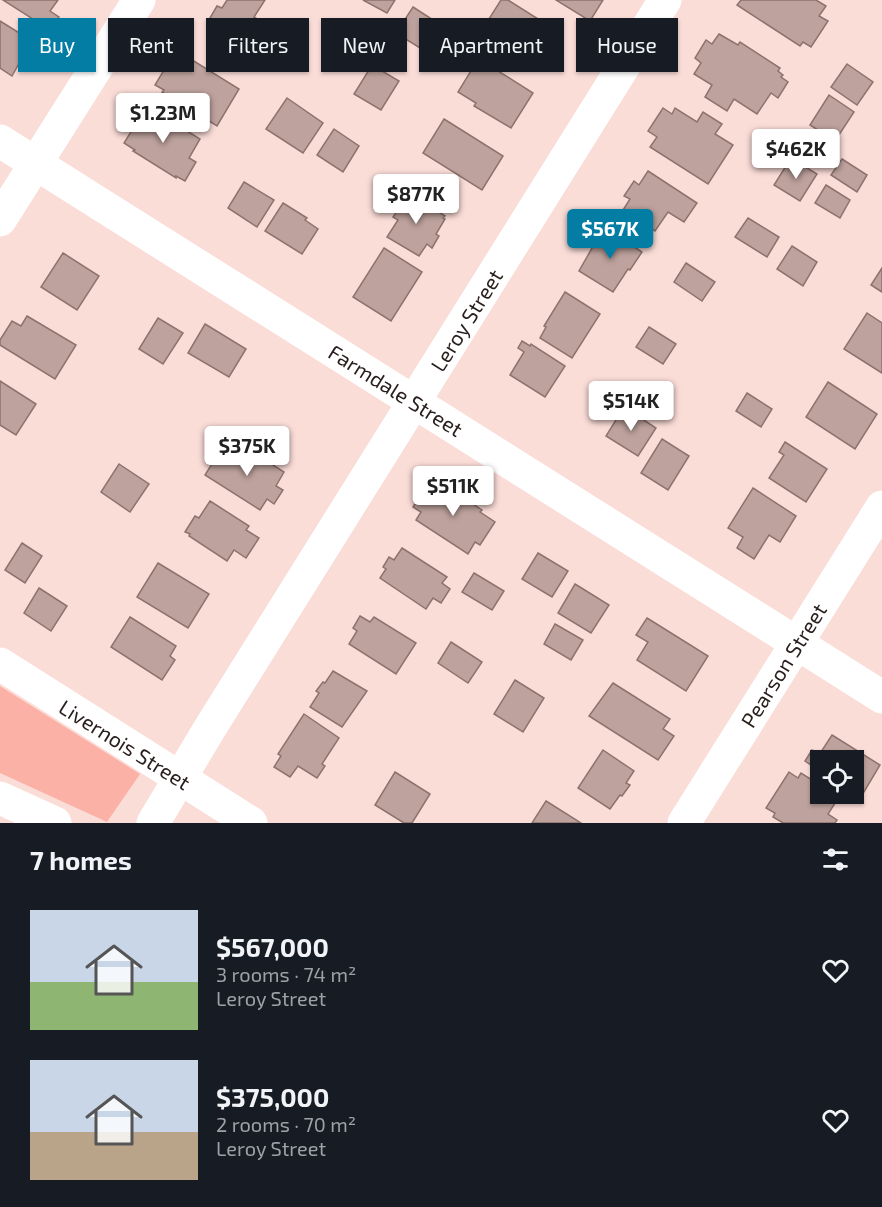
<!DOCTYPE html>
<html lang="en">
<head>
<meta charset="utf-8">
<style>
  :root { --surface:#171b24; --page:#20242c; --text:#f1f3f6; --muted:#9ea1a6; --accent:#037da4 }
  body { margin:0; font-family:"Exo 2",sans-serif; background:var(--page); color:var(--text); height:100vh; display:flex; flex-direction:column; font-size:22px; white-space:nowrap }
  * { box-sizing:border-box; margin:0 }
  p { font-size:20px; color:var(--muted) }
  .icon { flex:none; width:33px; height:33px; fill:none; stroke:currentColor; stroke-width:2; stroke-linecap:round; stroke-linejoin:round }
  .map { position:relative; height:823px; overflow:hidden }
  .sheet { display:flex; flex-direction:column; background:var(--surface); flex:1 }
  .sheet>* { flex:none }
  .guide { position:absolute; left:18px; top:18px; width:846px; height:54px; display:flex; gap:12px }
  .tools { position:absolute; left:810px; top:750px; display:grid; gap:12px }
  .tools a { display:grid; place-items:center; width:54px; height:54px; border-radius:0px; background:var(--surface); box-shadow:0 2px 4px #0004; font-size:30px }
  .price { position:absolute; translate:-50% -51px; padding:0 14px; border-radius:6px; background:#fff; color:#222; font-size:20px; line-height:39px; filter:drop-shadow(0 2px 3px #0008) }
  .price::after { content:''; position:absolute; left:50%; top:36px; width:18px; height:14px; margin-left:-9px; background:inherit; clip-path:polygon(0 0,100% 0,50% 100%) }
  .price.selected { background:var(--accent); color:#fff }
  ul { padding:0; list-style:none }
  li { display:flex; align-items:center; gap:18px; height:150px; padding:0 30px }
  li span { display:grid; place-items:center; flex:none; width:168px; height:120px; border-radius:0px; color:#555 }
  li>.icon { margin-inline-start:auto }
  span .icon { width:72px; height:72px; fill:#fffc; stroke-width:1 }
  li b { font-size:26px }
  h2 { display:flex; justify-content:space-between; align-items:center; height:72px; padding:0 30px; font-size:26px }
  .tag { padding:0 21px; border-radius:0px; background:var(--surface); box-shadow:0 2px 4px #0004; font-size:21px; line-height:54px }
  .tag.selected { background:var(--accent); color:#fff }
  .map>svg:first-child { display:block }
  .green { fill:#fcb1a6 }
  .building { fill:#bea29d; stroke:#8d726e; stroke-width:1.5 }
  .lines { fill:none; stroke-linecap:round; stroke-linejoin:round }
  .minor { stroke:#fff; stroke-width:33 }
  .labels { text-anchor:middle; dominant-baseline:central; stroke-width:5; stroke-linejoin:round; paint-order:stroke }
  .street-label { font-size:21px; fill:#281e1c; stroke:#fff }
</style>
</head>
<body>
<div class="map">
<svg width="882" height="823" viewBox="0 0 882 823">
  <rect width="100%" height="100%" fill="#fbddd8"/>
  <path class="green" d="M 0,686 L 140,774 L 107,822 L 0,773 Z"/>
  <g class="building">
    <path d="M 3,0 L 58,0 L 50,11 L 59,17 L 50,30 Z"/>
    <path d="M 227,0 L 265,0 L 254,17 L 270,27 L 249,61 L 207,33 L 214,20 L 210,18 L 217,6 L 222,8 Z"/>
    <path d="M 363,0 L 395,0 L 387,13 Z"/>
    <path d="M 501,0 L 508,0 L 554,29 L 547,40 L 550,42 L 534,68 L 480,33 Z"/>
    <path d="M 556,0 L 603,0 L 590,21 Z"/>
    <path d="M 741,0 L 816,0 L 826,6 L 819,16 L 828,21 L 811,47 L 803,42 L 800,46 L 737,5 Z"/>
    <path d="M 413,7 L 444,27 L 428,53 L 396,33 Z"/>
    <path d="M 0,21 L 42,47 L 30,66 L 21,60 L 12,76 L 0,68 Z"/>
    <path d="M 719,34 L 738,45 L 740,42 L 780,68 L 778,71 L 783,75 L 781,77 L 788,82 L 778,98 L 771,93 L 757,114 L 734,99 L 727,111 L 705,97 L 712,85 L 694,74 L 701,63 L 695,58 L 706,40 L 712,44 Z"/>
    <path d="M 176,50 L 239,89 L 217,126 L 162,92 L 164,90 L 155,85 Z"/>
    <path d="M 477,61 L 494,71 L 495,69 L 533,93 L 511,128 L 474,106 L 476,103 L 458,92 Z"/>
    <path d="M 847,64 L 873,82 L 857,105 L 831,87 Z"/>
    <path d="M 372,65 L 399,81 L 381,110 L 354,94 Z"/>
    <path d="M 829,95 L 854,112 L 835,141 L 810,125 Z"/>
    <path d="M 287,98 L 323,123 L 303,153 L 266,129 Z"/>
    <path d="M 147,106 L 200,139 L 189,158 L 196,162 L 185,181 L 176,176 L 176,178 L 133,151 L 135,150 L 124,143 Z"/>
    <path d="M 663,108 L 672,114 L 675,108 L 697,122 L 703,112 L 722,124 L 715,134 L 733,145 L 708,184 L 650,147 L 657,137 L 648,131 Z"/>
    <path d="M 444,119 L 503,156 L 482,190 L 423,153 Z"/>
    <path d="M 334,129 L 359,146 L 343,172 L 317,155 Z"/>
    <path d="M 791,158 L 817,174 L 800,201 L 774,185 Z"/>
    <path d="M 842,159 L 867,175 L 857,192 L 831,175 Z"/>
    <path d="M 648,171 L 697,203 L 684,222 L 668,212 L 655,231 L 623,210 L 630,199 L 624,196 L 634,181 L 639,185 Z"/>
    <path d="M 244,182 L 274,200 L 257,227 L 228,208 Z"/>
    <path d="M 826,185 L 850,200 L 840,218 L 815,203 Z"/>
    <path d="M 409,193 L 445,216 L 443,218 L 445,219 L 436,234 L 439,236 L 432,248 L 427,244 L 419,256 L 387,237 L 398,220 L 393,217 Z"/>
    <path d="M 283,203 L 307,218 L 305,220 L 318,229 L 302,254 L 265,231 Z"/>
    <path d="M 748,218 L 779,237 L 767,257 L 735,237 Z"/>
    <path d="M 604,227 L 642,252 L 630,270 L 628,269 L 613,292 L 579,271 Z"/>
    <path d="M 792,246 L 817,262 L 803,286 L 777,269 Z"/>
    <path d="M 384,248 L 422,272 L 391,321 L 353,297 Z"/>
    <path d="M 63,253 L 99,276 L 77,310 L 41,287 Z"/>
    <path d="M 686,263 L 715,282 L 702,301 L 674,282 Z"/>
    <path d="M 882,268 L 882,292 L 871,285 Z"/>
    <path d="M 565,292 L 600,314 L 572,358 L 540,338 L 546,327 L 544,326 Z"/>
    <path d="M 867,313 L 882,323 L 882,373 L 844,349 Z"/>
    <path d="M 27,316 L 76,345 L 55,379 L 0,345 L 0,340 L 12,321 L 21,326 Z"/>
    <path d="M 158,318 L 183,333 L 163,364 L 139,349 Z"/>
    <path d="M 205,324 L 246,349 L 229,377 L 188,353 Z"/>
    <path d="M 649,327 L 676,344 L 663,364 L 636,347 Z"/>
    <path d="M 522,341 L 530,346 L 531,344 L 565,366 L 545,397 L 510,375 L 524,352 L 518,348 Z"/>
    <path d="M 0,381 L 36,404 L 16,435 L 0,425 Z"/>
    <path d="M 828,382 L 877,414 L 855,449 L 806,417 Z"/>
    <path d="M 747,393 L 772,409 L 761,427 L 736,411 Z"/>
    <path d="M 624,407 L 656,428 L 638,456 L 606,436 Z"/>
    <path d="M 662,439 L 689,456 L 668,490 L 641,473 Z"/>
    <path d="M 785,442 L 827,469 L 806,502 L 769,478 L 784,455 L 779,452 Z"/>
    <path d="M 245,447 L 284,472 L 276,486 L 283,490 L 274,504 L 267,499 L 260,510 L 205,475 L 220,451 L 236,461 Z"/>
    <path d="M 119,464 L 149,484 L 130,512 L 101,492 Z"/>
    <path d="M 440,482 L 482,510 L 480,512 L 495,522 L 480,545 L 475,542 L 468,554 L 416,520 L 421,512 L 413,507 L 426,486 L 434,491 Z"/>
    <path d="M 753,488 L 796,516 L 780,542 L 769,535 L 754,559 L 737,548 L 743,537 L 728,528 Z"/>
    <path d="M 210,501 L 249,526 L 246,530 L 259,538 L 246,558 L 234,550 L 227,561 L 189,536 L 190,534 L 185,532 L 195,516 L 199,518 Z"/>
    <path d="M 22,543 L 42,556 L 25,583 L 5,570 Z"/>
    <path d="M 402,548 L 447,577 L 442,583 L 450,589 L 441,603 L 433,598 L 426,609 L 380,578 L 386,569 L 383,567 L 389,557 L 394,560 Z"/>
    <path d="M 538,553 L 568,571 L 552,597 L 522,579 Z"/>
    <path d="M 158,563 L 209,594 L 188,628 L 137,597 Z"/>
    <path d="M 474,573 L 504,591 L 492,610 L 462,592 Z"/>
    <path d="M 575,584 L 609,605 L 591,633 L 558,613 Z"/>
    <path d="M 39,588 L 67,606 L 51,631 L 24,613 Z"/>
    <path d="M 360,616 L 370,622 L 374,617 L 416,643 L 396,674 L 349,644 L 357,631 L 353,628 Z"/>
    <path d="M 130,617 L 176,646 L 170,656 L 175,660 L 162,680 L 111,647 Z"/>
    <path d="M 647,618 L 708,656 L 686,691 L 637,660 L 648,642 L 636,635 Z"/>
    <path d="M 555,624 L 583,640 L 571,660 L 544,644 Z"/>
    <path d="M 451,642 L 482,662 L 468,683 L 438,663 Z"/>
    <path d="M 333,671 L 367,691 L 342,727 L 310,707 L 319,693 L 316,691 L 323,682 L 325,683 Z"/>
    <path d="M 515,680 L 544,698 L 523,732 L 494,714 Z"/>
    <path d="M 613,683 L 670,719 L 663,729 L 674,736 L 658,760 L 589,716 Z"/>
    <path d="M 304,714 L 339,738 L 322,764 L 325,766 L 317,778 L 298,766 L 290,777 L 274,767 L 281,756 L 278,754 Z"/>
    <path d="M 832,735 L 880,765 L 861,797 L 854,792 L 854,760 L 820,760 L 820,771 L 805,761 L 812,750 L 818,753 L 819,751 L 821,752 Z"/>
    <path d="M 603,750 L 634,771 L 626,783 L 630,785 L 622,796 L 620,795 L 610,809 L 578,788 Z"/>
    <path d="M 395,772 L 430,794 L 412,823 L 404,823 L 375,805 Z"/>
    <path d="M 789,772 L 798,778 L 801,773 L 820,785 L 820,794 L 833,794 L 839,797 L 828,814 L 837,820 L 835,823 L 783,823 L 773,817 L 775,813 L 766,808 Z"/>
    <path d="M 546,801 L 581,823 L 532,823 Z"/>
  </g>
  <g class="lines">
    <g class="minor">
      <path d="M 0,141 L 882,697"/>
      <path d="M 0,220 L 139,0"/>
      <path d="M 0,664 L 251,823"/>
      <path d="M 0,798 L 55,823"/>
      <path d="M 153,823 L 210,728 L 665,0"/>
      <path d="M 684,823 L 882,507"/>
    </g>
  </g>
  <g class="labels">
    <g class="street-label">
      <text transform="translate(466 320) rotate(-58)">Leroy Street</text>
      <text transform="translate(396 390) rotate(32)">Farmdale Street</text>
      <text transform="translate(783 665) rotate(-58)">Pearson Street</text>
      <text transform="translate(125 744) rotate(32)">Livernois Street</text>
    </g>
  </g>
</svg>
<div class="tools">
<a><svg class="icon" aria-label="locate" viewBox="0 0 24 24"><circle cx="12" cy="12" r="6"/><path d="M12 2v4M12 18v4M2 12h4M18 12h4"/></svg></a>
</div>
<b class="price" style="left:163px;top:144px">$1.23M</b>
<b class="price" style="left:796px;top:180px">$462K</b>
<b class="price" style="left:416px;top:225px">$877K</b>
<b class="price selected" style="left:610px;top:260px">$567K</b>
<b class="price" style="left:631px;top:432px">$514K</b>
<b class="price" style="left:247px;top:477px">$375K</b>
<b class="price" style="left:453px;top:517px">$511K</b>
<div class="guide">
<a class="tag selected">Buy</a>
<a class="tag">Rent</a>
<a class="tag">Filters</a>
<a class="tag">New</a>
<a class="tag">Apartment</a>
<a class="tag">House</a>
</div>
</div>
<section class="sheet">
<h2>7 homes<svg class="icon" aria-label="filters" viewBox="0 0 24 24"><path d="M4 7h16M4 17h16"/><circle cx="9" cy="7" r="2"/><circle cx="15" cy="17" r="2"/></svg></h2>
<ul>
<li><span style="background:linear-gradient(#c9d6e8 60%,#8fb573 0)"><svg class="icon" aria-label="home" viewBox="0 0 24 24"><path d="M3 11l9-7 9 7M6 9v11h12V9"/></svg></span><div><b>$567,000</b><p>3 rooms · 74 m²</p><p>Leroy Street</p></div><svg class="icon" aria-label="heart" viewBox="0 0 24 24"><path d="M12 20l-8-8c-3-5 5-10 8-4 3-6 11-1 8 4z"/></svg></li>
<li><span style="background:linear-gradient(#c9d6e8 60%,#b9a48a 0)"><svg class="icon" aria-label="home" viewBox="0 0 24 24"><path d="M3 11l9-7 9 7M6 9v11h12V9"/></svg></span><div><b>$375,000</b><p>2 rooms · 70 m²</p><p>Leroy Street</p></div><svg class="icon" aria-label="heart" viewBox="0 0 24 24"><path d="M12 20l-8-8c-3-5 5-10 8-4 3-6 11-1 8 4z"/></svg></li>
</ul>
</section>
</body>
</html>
